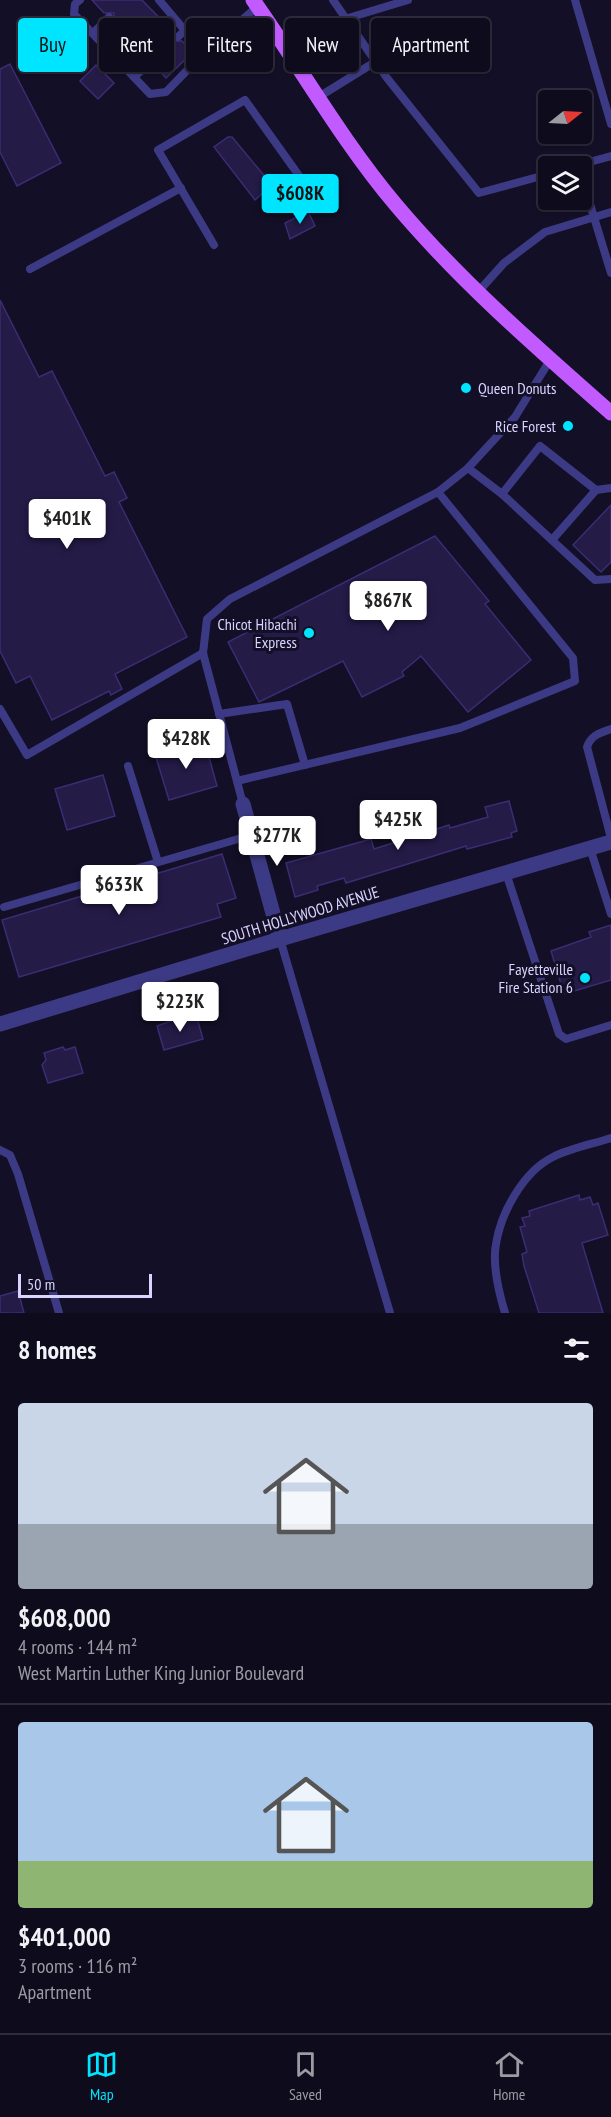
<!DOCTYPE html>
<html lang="en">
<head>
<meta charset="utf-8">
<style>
  :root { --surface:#0e0b1c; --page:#171425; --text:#f1f3f6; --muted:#9b9ba3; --line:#2e2b3b; --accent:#00e5ff }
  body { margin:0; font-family:"PT Sans Narrow",sans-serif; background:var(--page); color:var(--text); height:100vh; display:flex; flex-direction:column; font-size:22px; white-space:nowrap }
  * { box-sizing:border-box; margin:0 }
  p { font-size:20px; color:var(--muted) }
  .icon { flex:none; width:33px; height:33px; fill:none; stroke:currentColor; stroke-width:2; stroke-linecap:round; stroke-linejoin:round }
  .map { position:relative; height:1313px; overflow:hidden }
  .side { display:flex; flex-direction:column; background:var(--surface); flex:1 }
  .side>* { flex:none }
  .hud { position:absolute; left:18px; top:18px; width:576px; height:54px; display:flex; gap:12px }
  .needle { width:39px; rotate:72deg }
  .fabs { position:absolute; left:538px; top:90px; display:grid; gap:12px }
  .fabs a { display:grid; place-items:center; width:54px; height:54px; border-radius:6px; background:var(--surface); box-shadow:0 2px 4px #0004,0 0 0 2px var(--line); font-size:30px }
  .scale { position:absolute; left:18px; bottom:15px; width:134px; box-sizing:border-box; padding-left:6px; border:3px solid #d9d4ff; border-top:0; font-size:16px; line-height:21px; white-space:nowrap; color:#d9d4ff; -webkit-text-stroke:4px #130f26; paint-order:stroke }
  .price { position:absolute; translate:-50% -51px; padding:0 14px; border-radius:6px; background:#fff; color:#222; font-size:20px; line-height:39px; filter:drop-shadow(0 2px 3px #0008) }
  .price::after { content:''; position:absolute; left:50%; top:36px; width:18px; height:14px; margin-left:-9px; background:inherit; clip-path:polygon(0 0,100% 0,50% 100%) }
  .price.on { background:var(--accent); color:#111 }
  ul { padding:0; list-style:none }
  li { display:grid; align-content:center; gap:12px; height:318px; padding:0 18px }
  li+li { border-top:2px solid var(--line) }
  li span { display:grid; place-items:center; height:186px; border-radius:6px; color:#555 }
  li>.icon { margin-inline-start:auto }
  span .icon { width:108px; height:108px; fill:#fffc; stroke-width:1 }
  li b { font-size:26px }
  h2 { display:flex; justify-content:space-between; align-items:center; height:72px; padding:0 18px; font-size:26px }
  .tag { padding:0 21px; border-radius:6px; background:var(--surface); box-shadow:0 2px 4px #0004,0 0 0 2px var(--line); font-size:21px; line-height:54px }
  .tag.on { background:var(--accent); color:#111 }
  .tab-bar { display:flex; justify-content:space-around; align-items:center; height:84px; border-top:2px solid var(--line); background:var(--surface); font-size:16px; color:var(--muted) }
  .tab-bar a { display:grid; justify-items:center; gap:3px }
  .tab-bar .on { color:var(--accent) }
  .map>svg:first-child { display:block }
  .building { fill:#241b47; stroke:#3b2d73; stroke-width:1.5 }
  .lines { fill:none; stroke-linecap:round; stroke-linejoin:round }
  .lane { stroke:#3d3a85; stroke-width:8 }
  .street { stroke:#3d3a85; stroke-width:15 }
  .primary { stroke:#c25bff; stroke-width:15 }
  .poi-dot { fill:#00e5ff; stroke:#130f26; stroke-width:2 }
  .labels { text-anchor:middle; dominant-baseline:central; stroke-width:6; stroke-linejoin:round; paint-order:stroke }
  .poi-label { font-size:16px; fill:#d9d4ff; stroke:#130f26; text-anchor:end }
  .street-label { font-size:16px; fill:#d9d4ff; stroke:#130f26 }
</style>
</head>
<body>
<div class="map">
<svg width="611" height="1313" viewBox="0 0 611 1313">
  <rect width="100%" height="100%" fill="#130f26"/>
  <g class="building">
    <path d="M 92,0 L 142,0 L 174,33 L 173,41 L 182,41 L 193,52 L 166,78 L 155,66 L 157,61 L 153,57 L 147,57 L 143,53 L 133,63 L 109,38 L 118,28 L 113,22 L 114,13 L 104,13 Z"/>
    <path d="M 10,64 L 61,163 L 17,186 L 0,152 L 0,69 Z"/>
    <path d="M 96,65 L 114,83 L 98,99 L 80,81 Z"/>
    <path d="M 228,137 L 232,137 L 272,185 L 255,200 L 214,147 Z"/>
    <path d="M 308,211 L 315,226 L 290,239 L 285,223 Z"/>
    <path d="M 0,300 L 39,377 L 52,371 L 105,476 L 114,472 L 127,498 L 119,502 L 187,637 L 115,674 L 122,689 L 111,695 L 109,691 L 52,720 L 30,676 L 16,683 L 0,651 Z"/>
    <path d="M 611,505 L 611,562 L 601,572 L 573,545 Z"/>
    <path d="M 435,536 L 489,601 L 485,604 L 531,660 L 468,712 L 421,656 L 402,672 L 404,676 L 362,697 L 343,661 L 259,702 L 228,642 Z"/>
    <path d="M 204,739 L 217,786 L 169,800 L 155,754 Z"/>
    <path d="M 103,775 L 115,816 L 67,830 L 55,789 Z"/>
    <path d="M 509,801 L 517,831 L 511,833 L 512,837 L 467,849 L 466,846 L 346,883 L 344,878 L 317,886 L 318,890 L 295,897 L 286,863 L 371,839 L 374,849 L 449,825 L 450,828 L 488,817 L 485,807 Z"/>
    <path d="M 222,854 L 236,898 L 217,904 L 221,917 L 19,977 L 2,920 Z"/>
    <path d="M 611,925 L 611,980 L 564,994 L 551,951 L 591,937 L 589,932 Z"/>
    <path d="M 185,1016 L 187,1021 L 197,1018 L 203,1039 L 164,1050 L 157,1026 Z"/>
    <path d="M 63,1047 L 65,1050 L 75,1047 L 83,1073 L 48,1083 L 42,1065 L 46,1060 L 44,1053 Z"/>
    <path d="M 579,1195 L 580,1200 L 590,1197 L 593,1205 L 598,1203 L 608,1235 L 582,1243 L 603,1313 L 539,1313 L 524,1266 L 522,1254 L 527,1252 L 520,1227 L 525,1226 L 522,1218 L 530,1216 L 529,1211 Z"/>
    <path d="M 18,1291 L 24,1313 L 0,1313 L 0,1296 Z"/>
  </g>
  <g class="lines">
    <g class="lane">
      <path d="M 80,0 L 75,4 L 74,14 L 150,94 L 166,92 L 204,53 L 258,6"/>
      <path d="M 159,0 L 204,53"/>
      <path d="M 333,0 L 387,78 L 479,193 L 549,174"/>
      <path d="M 575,0 L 611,124"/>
      <path d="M 345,19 L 408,0"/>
      <path d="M 93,33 L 109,17"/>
      <path d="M 178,37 L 185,30"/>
      <path d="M 134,77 L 151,62"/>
      <path d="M 317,98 L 375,62"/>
      <path d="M 575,166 L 611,156"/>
      <path d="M 582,178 L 611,273"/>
      <path d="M 214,245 L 158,150 L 245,100 L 310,191"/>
      <path d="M 30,269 L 181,188"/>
      <path d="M 478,292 L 504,263 L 545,232 L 611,212"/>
      <path d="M 468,468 L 502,494"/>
      <path d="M 596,490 L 540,446 L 502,494 L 595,580 L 611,579"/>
      <path d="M 552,540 L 596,490 L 611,488"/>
      <path d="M 0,709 L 27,755 L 203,653"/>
      <path d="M 219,714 L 287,704 L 305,765"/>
      <path d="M 611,729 C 600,733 591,735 587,747 L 611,838"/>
      <path d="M 128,766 L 158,862"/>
      <path d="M 237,781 L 460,728 L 575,681 L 573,658 L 438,492"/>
      <path d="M 243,804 L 203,653 L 207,619 L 230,599 L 438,492 L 468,468 L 515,417 L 550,360"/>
      <path d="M 590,848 L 611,914"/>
      <path d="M 506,873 L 559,1034 L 566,1039 L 611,1025"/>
      <path d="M 4,907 L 252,835"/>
      <path d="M 280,939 L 390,1313"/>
      <path d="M 0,1150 L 10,1155 L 18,1174 L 59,1313"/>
      <path d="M 505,1313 C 499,1293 492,1265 496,1244 C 501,1212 524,1171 553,1157 C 570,1148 593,1144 611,1138"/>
    </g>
    <g class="street">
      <path d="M 243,804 L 280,939"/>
      <path d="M 0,1024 L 280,939 L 611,842"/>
    </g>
    <path class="primary" d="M 253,0 C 301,68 342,141 396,205 C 460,281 536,347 611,413"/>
  </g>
  <g class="poi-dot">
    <circle cx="466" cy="388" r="6"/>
    <circle cx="568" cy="426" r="6"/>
    <circle cx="309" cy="633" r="6"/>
    <circle cx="585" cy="978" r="6"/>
  </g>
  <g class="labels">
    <g class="poi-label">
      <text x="478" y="388" text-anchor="start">Queen Donuts</text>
      <text x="556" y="426">Rice Forest</text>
      <text x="297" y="624">Chicot Hibachi<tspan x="297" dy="18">Express</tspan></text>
      <text x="573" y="969">Fayetteville<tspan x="573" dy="18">Fire Station 6</tspan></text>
    </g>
    <g class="street-label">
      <text transform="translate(300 915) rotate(-17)">SOUTH HOLLYWOOD AVENUE</text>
    </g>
  </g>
</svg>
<div class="fabs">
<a><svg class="needle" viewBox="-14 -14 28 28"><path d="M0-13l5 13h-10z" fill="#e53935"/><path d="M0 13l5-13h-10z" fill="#9b9ba3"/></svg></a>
<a><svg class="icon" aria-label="layers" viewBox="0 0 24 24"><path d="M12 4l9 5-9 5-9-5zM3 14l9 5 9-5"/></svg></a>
</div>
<div class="scale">50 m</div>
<b class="price on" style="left:300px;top:225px">$608K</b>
<b class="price" style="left:67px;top:550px">$401K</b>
<b class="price" style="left:388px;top:632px">$867K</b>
<b class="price" style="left:186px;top:770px">$428K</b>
<b class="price" style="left:398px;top:851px">$425K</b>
<b class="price" style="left:277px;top:867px">$277K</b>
<b class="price" style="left:119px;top:916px">$633K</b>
<b class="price" style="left:180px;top:1033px">$223K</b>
<div class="hud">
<a class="tag on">Buy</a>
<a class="tag">Rent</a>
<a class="tag">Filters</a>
<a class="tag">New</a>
<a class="tag">Apartment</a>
</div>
</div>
<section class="side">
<h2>8 homes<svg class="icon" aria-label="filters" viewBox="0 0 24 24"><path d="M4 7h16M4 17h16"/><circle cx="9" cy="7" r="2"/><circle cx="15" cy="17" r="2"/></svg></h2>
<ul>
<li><span style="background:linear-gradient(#c9d6e8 65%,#9aa5b1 0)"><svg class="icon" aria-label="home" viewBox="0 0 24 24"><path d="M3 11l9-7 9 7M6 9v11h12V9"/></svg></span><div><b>$608,000</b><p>4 rooms · 144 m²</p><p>West Martin Luther King Junior Boulevard</p></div></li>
<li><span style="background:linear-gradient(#a9c7e8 75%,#8fb573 0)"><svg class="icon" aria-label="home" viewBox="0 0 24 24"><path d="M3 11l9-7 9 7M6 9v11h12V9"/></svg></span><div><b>$401,000</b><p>3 rooms · 116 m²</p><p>Apartment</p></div></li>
</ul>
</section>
<nav class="tab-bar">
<a class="on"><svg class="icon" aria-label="map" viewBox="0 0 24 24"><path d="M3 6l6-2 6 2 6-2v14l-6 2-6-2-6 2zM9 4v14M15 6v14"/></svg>Map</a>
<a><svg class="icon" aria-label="saved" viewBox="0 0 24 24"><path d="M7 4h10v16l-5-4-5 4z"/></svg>Saved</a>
<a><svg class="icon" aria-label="home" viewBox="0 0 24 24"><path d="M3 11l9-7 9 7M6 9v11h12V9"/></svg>Home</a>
</nav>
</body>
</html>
